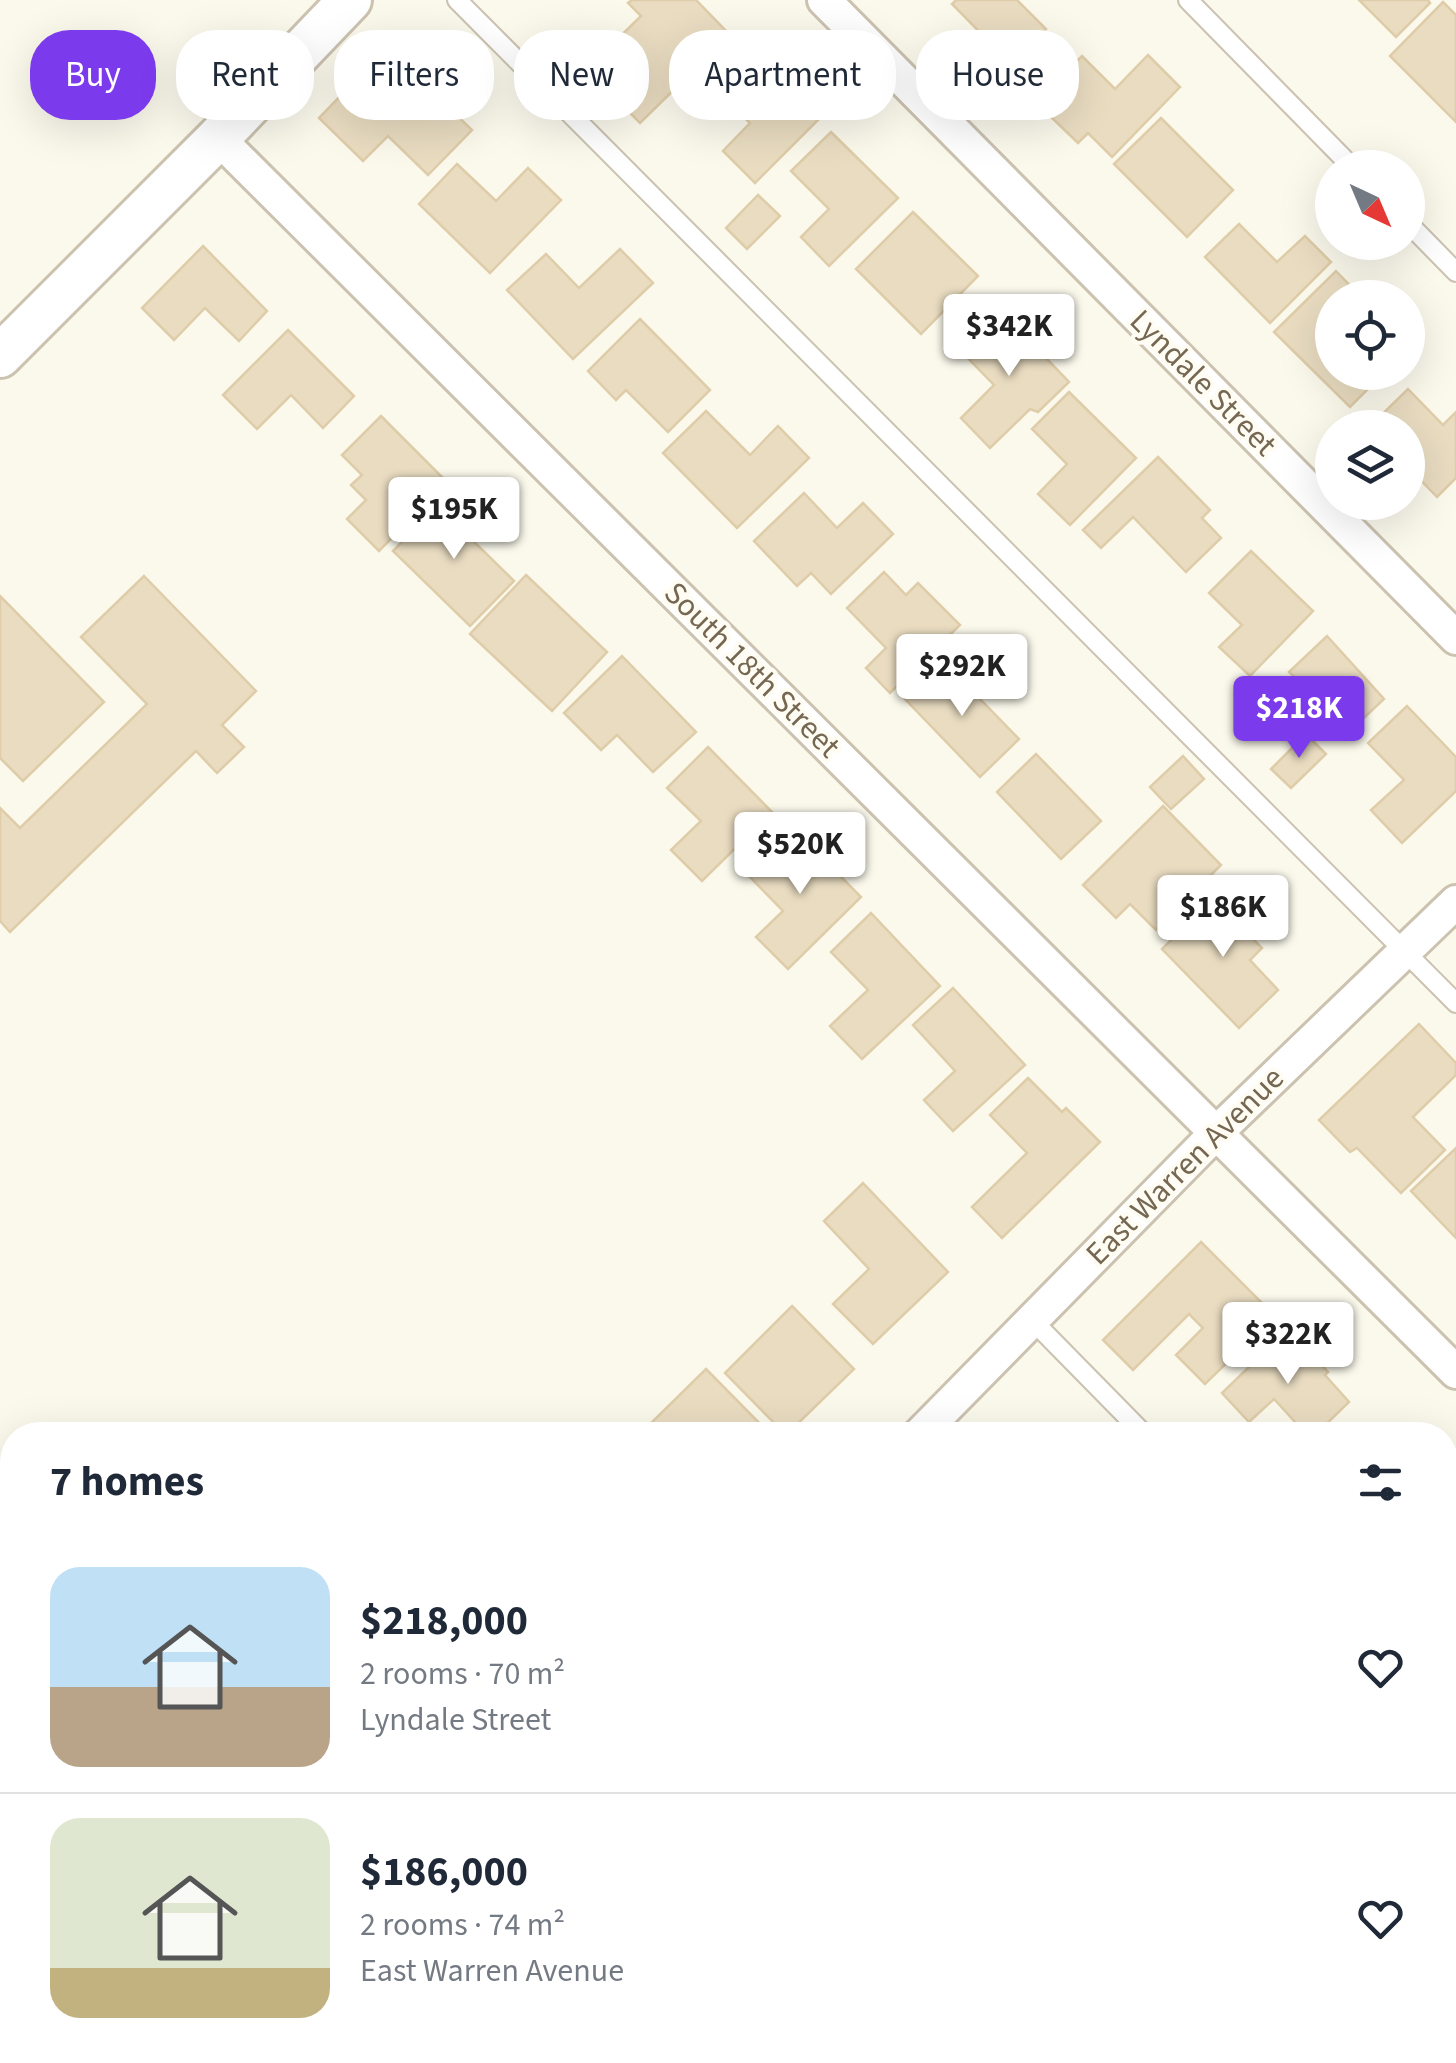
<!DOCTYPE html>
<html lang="en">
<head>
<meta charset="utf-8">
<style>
  :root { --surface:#fff; --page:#f2f2f3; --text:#1f2937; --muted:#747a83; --line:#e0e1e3; --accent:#7c3aed }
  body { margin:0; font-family:"Source Sans 3",sans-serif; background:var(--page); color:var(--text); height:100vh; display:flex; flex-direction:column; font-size:38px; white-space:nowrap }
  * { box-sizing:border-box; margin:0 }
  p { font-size:32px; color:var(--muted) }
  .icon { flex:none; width:55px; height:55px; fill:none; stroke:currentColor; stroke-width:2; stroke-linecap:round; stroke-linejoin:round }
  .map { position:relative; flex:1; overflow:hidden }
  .drawer { position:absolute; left:0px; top:1422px; width:1458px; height:642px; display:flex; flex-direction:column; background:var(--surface); border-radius:40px 40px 0 0; box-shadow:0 10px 40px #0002 }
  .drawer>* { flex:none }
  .banner { position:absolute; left:30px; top:30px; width:1398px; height:90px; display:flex; gap:20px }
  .needle { width:65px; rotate:136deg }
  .buttons { position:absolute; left:1315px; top:150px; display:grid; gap:20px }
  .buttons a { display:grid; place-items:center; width:110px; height:110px; border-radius:50%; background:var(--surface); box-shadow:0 10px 40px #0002; font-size:50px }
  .price { position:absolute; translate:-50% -85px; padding:0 22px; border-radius:10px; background:#fff; color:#222; font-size:32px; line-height:65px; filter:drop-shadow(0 2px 5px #0008) }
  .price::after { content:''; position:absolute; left:50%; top:60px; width:30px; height:22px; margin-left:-15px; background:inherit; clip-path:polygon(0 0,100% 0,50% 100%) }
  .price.on { background:var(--accent); color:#fff }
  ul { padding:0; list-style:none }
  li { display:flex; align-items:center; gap:30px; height:250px; padding:0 50px }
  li+li { border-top:2px solid var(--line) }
  li span { display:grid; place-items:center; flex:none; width:280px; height:200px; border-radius:30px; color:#555 }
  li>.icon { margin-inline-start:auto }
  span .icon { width:120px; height:120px; fill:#fffc; stroke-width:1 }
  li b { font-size:42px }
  h2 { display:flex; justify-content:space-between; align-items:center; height:120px; padding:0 50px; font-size:42px }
  .chip { padding:0 35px; border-radius:40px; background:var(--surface); box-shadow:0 10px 40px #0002; font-size:35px; line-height:90px }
  .chip.on { background:var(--accent); color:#fff }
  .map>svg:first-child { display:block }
  .building { fill:#e9dcc1; stroke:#dfcca8; stroke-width:2.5 }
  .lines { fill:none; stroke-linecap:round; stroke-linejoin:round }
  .service-casing { stroke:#cbc2b0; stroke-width:22 }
  .minor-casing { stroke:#cbc2b0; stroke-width:38 }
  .tertiary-casing { stroke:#cbc2b0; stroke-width:48 }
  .service { stroke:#fff; stroke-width:18 }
  .minor { stroke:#fff; stroke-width:32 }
  .tertiary { stroke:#fff; stroke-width:42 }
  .labels { text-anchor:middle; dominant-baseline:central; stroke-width:8; stroke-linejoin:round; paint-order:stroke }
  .street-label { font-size:32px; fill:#756751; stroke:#fefcf3 }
</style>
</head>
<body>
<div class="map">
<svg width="1456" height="2063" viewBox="0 0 1456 2063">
  <rect width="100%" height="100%" fill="#fbf9ec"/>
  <g class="building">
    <path d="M 632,0 L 696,0 L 730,35 L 640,123 L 587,69 L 641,16 L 628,3 Z"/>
    <path d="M 956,0 L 1017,0 L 1046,29 L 1011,64 L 952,4 Z"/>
    <path d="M 1359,0 L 1428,0 L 1430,3 L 1396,37 Z"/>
    <path d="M 1443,2 L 1456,15 L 1456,122 L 1390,56 Z"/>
    <path d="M 385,50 L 409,74 L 422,60 L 457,95 L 447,106 L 472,130 L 428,175 L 388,136 L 363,161 L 319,118 Z"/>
    <path d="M 758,51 L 823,115 L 755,183 L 723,151 L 750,123 L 718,91 Z"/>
    <path d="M 1148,55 L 1180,87 L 1112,157 L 1088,133 L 1078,143 L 1051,117 L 1063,105 L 1048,91 L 1082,56 L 1115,89 Z"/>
    <path d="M 1161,118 L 1233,190 L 1187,237 L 1114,164 Z"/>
    <path d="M 831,132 L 898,198 L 829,266 L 801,237 L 829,209 L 791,171 Z"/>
    <path d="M 457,164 L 496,201 L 528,168 L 561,200 L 490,273 L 419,204 Z"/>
    <path d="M 758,195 L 780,216 L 747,249 L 726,228 Z"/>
    <path d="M 913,212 L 978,276 L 921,334 L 856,269 Z"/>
    <path d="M 1239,224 L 1277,262 L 1305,236 L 1331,262 L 1270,323 L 1205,257 Z"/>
    <path d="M 203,246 L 267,311 L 239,341 L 205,308 L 174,340 L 142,308 Z"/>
    <path d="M 620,249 L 653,283 L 573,359 L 507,290 L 546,254 L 579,288 Z"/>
    <path d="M 1336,271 L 1362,298 L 1332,298 L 1332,372 L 1385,372 L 1350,407 L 1274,332 Z"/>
    <path d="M 1001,311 L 1069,382 L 1038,412 L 1030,409 L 990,448 L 961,418 L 994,385 L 961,351 Z"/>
    <path d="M 640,319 L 710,390 L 668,432 L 626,390 L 616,400 L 588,371 Z"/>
    <path d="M 288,330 L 354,396 L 323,428 L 291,395 L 257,429 L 223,395 Z"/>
    <path d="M 1408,389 L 1443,425 L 1456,412 L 1456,478 L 1437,497 L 1408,467 L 1408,428 L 1369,427 Z"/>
    <path d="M 1069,392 L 1136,458 L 1070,525 L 1038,494 L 1067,464 L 1032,429 Z"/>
    <path d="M 706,411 L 750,455 L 778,426 L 809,458 L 737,528 L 663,453 Z"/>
    <path d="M 381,416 L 447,482 L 379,551 L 347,519 L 366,500 L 351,485 L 362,475 L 342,455 Z"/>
    <path d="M 1158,457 L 1210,510 L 1202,518 L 1221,538 L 1186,572 L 1133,517 L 1101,548 L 1083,530 Z"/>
    <path d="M 450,493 L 473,516 L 461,529 L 514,581 L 470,626 L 393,551 Z"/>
    <path d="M 804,493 L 837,528 L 863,503 L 893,534 L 831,594 L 811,573 L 797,586 L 754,541 Z"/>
    <path d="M 1251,551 L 1313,611 L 1250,676 L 1219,647 L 1242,625 L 1209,593 Z"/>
    <path d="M 884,572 L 906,595 L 918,583 L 960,625 L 890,693 L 866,668 L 886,648 L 847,608 Z"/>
    <path d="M 526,575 L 607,652 L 552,711 L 470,634 Z"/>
    <path d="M 144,576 L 256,691 L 222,725 L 244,747 L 217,773 L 196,751 L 10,932 L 0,921 L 0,808 L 20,828 L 147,704 L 81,637 Z"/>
    <path d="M 0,596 L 104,702 L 23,781 L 0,758 Z"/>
    <path d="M 1327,636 L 1384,699 L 1349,732 L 1327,710 L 1296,739 L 1270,711 L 1300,682 L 1289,672 Z"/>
    <path d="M 622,656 L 696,732 L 653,772 L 617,735 L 601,750 L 564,713 Z"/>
    <path d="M 944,662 L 1019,739 L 980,777 L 905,699 Z"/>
    <path d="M 1407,706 L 1456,757 L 1456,791 L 1402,843 L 1371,810 L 1404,780 L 1368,743 Z"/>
    <path d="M 1306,734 L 1326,754 L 1291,788 L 1271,769 Z"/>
    <path d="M 708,747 L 772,812 L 702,881 L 671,850 L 701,821 L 667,788 Z"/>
    <path d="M 1036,754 L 1101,821 L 1061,859 L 997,792 Z"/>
    <path d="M 1183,756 L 1204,779 L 1171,809 L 1150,787 Z"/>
    <path d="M 1163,806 L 1221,865 L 1156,930 L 1130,904 L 1116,918 L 1083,885 Z"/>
    <path d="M 793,828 L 861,897 L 788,969 L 756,937 L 783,911 L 747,874 Z"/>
    <path d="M 1219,892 L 1254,927 L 1247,933 L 1262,948 L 1250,960 L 1278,990 L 1239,1028 L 1162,949 Z"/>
    <path d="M 871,913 L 940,986 L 862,1059 L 830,1026 L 868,990 L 831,952 Z"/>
    <path d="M 953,988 L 1025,1065 L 953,1131 L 924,1100 L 955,1071 L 913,1025 Z"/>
    <path d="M 1419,1024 L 1456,1063 L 1456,1075 L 1413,1117 L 1445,1150 L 1401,1193 L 1357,1148 L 1350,1152 L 1319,1120 Z"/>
    <path d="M 1028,1078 L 1062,1112 L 1066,1108 L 1100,1142 L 1002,1238 L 972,1207 L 1027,1153 L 990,1115 Z"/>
    <path d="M 1456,1148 L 1456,1238 L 1411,1191 Z"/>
    <path d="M 863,1183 L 948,1272 L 873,1344 L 833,1304 L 869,1269 L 824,1221 Z"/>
    <path d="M 1201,1242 L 1264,1305 L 1230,1338 L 1241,1349 L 1205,1384 L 1176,1355 L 1203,1328 L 1189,1314 L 1133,1370 L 1103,1340 Z"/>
    <path d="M 792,1306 L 854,1369 L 786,1435 L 725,1373 Z"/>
    <path d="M 1283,1334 L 1295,1346 L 1300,1342 L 1328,1372 L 1325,1375 L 1349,1402 L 1315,1435 L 1307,1435 L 1274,1399 L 1249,1422 L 1222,1393 Z"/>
    <path d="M 706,1369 L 771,1435 L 657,1435 L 648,1426 Z"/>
    <path d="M 1445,1493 L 1456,1504 L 1456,1610 L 1445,1599 Z"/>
    <path d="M 6,1867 L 12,1874 L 12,1893 L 0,1906 L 0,1870 Z"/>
    <path d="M 1445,1867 L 1456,1878 L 1456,1922 L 1445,1933 Z"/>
    <path d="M 101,2052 L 181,2052 L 170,2063 L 111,2063 Z"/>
    <path d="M 1144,2052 L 1206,2052 L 1210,2057 L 1203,2063 L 1133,2063 Z"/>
  </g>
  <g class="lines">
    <g class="service-casing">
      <g id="service">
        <path d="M 457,0 L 1456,1003"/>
        <path d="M 1188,0 L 1353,168"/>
        <path d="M 1408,223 L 1456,272"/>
        <path d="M 1032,1320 L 1145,1435"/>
        <path d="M 1445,1738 L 1456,1749"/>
      </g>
    </g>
    <g class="minor-casing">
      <g id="minor">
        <path d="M 824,0 L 1456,638"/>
        <path d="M 218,138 L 1456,1372"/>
        <path d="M 919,1435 L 1216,1133 L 1456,902"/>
        <path d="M 665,2052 L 665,2063"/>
        <path d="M 1436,2052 L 1446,2063"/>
        <path d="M 284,2063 L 294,2052"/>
        <path d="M 1316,2063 L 1326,2052"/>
      </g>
    </g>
    <g class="tertiary-casing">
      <path id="tertiary" d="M 0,356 L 218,138 L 350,0"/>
    </g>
    <use href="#service" class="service"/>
    <use href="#minor" class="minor"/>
    <use href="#tertiary" class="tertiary"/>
  </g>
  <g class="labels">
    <g class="street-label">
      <text transform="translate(1203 383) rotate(45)">Lyndale Street</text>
      <text transform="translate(752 670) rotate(45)">South 18th Street</text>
      <text transform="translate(1185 1166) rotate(-45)">East Warren Avenue</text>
    </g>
  </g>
</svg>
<div class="buttons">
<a><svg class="needle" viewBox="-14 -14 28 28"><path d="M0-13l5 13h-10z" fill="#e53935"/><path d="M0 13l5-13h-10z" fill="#747a83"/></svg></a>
<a><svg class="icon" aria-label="locate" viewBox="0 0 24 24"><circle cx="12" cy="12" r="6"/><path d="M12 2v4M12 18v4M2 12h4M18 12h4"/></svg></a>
<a><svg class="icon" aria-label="layers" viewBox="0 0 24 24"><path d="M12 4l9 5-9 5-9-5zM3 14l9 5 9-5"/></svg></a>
</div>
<b class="price" style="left:1009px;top:379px">$342K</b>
<b class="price" style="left:454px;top:562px">$195K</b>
<b class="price" style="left:962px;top:719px">$292K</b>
<b class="price on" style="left:1299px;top:761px">$218K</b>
<b class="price" style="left:800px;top:897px">$520K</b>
<b class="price" style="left:1223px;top:960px">$186K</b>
<b class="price" style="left:1288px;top:1387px">$322K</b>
<div class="banner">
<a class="chip on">Buy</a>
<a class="chip">Rent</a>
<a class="chip">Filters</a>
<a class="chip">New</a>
<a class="chip">Apartment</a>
<a class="chip">House</a>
</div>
<section class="drawer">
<h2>7 homes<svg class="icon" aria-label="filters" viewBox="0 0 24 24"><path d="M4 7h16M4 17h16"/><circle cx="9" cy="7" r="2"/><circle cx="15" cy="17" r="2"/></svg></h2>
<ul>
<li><span style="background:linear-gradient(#bfe0f5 60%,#b9a48a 0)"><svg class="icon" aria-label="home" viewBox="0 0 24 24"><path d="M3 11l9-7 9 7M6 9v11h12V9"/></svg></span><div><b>$218,000</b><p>2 rooms · 70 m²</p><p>Lyndale Street</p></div><svg class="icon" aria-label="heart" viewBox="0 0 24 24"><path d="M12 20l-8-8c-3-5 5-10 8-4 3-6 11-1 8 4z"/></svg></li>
<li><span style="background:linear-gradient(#dfe7d0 75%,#c2b280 0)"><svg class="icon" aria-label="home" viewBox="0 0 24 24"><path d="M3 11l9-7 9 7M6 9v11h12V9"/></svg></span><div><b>$186,000</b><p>2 rooms · 74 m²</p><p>East Warren Avenue</p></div><svg class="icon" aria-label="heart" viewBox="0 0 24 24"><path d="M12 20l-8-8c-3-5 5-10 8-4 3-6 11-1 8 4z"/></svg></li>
</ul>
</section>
</div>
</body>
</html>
